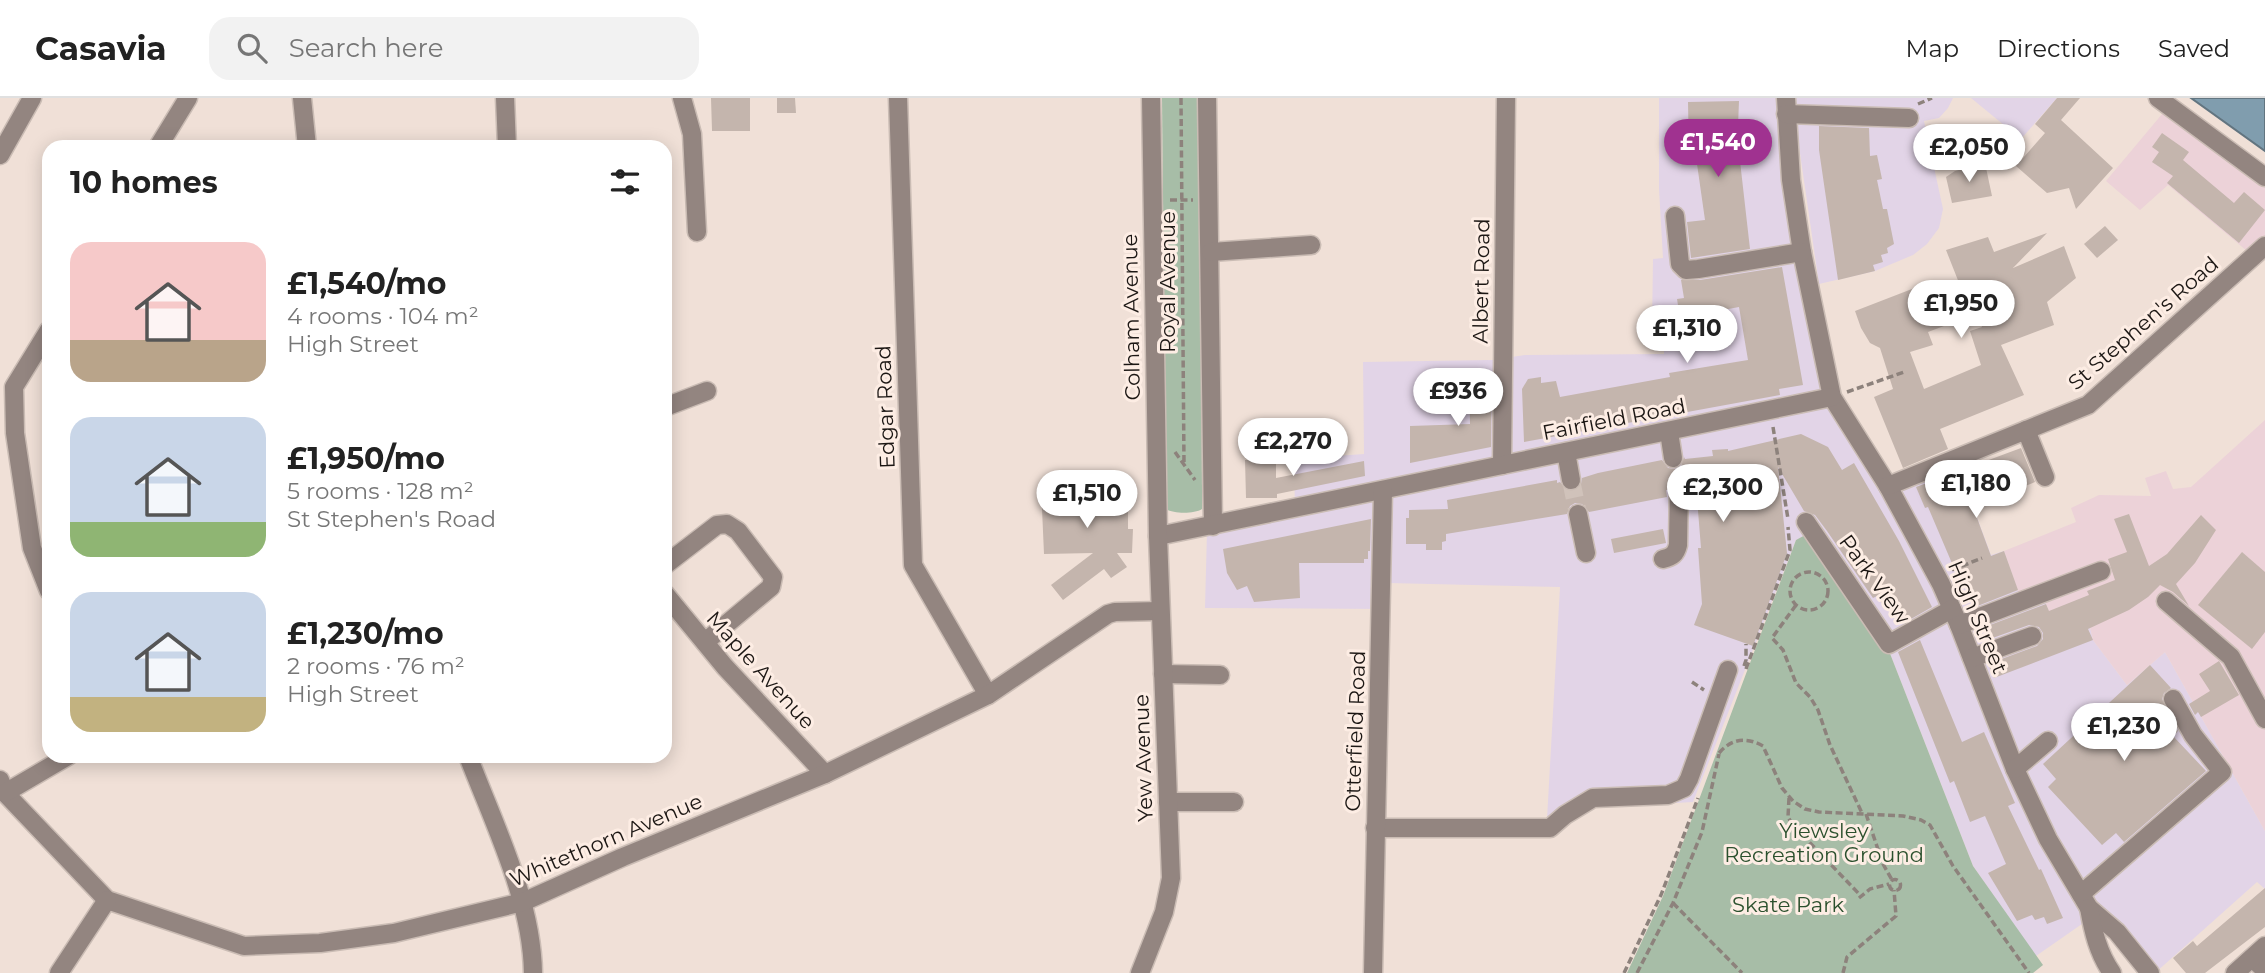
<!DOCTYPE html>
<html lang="en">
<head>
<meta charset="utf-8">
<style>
  :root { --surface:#fff; --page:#f2f2f2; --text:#222; --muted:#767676; --line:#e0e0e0; --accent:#a03290 }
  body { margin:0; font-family:Montserrat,sans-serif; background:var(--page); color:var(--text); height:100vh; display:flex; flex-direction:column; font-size:26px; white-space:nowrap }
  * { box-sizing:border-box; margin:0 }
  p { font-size:23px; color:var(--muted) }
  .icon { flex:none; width:38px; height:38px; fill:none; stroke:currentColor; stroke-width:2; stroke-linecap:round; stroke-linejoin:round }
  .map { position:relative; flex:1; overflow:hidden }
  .panel { position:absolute; left:42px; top:42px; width:630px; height:623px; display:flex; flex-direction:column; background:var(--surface); border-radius:21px; box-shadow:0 4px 18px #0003 }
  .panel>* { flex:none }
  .price { position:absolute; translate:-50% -60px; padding:0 16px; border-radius:24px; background:#fff; color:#222; font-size:23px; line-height:46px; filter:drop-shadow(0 2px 4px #0008) }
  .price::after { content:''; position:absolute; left:50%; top:42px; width:21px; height:16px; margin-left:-10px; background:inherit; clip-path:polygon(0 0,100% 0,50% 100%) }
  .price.on { background:var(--accent); color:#fff }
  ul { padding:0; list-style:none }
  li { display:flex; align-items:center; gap:21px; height:175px; padding:0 28px }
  li span { display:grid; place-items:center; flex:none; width:196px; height:140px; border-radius:21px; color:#555 }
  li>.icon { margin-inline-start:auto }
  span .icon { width:84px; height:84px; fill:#fffc; stroke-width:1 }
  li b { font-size:30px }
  h2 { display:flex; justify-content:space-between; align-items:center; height:84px; padding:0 28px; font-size:30px }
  header { display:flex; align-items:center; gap:42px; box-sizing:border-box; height:98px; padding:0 35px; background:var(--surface); border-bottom:2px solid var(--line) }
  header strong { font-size:33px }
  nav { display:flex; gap:38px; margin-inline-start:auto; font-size:24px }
  .search { width:490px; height:63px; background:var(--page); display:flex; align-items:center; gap:18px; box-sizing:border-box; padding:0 24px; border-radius:21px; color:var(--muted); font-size:26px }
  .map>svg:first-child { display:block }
  .commercial { fill:#e2d4e7 }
  .industrial { fill:#ecd2d8 }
  .green { fill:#a7bda7 }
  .water { fill:#809dae; stroke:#627580; stroke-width:2 }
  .building { fill:#c4b5ad }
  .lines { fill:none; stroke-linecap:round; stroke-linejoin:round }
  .minor-tunnel { stroke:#d0c2ba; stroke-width:18; stroke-dasharray:18 9; stroke-linecap:butt }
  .minor-casing { stroke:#cabcb4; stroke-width:21 }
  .path { stroke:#8d827c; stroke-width:3.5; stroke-dasharray:7 3.5; stroke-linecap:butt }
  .minor { stroke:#938580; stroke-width:18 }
  .labels { text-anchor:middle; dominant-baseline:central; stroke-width:6; stroke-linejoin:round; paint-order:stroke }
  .street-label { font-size:21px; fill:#1c1714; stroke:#fdede4 }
  .park-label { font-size:21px; fill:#2b502d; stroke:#fdede4 }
</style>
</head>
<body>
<header>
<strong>Casavia</strong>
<div class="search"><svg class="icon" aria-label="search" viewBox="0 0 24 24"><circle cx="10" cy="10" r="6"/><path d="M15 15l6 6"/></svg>Search here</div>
<nav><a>Map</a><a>Directions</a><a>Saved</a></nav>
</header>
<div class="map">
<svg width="2265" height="875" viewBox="0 0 2265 875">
  <rect width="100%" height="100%" fill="#f0e0d7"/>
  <g class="commercial">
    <path d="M 1659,0 L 1788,0 L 1805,133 L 1832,301 L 1898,413 L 2092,819 L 2036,858 L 1973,768 L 1889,553 L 1807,436 L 1796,442 L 1693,704 L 1590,710 L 1551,738 L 1546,739 L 1560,489 L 1388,485 L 1386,511 L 1205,510 L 1207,433 L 1295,413 L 1294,361 L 1364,356 L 1363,264 L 1492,262 L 1525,257 L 1664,256 L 1664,230 L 1652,230 L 1653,161 L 1663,160 L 1659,91 Z"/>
    <path d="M 1792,0 L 1953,0 L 1948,10 L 1939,20 L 1924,23 L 1943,111 L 1939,130 L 1927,146 L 1913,157 L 1875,173 L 1819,186 Z"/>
    <path d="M 1971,0 L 2057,0 L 2021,41 Z"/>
    <path d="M 1954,358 L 1991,457 L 2004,453 L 2020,499 L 2044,499 L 2051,520 L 2088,520 L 2093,542 L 2127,587 L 2165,554 L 2265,733 L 2265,791 L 2257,784 L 2155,875 L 2138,875 L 2080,793 L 1889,384 Z"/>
  </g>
  <g class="industrial">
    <path d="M 2168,9 L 2265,81 L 2265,146 L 2253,158 L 2168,87 L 2140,112 L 2106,83 Z"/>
    <path d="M 2265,322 L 2265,733 L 2165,554 L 2127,587 L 2093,542 L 2088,520 L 2051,519 L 2044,499 L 2020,499 L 2004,453 L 2076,424 L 2071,410 L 2099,397 L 2151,398 L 2145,380 L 2166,373 L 2173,391 L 2191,389 Z"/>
  </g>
  <g class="green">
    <path d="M 1162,0 L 1200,0 L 1202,392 L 1202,411 C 1194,416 1174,416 1166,411 Z"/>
    <path d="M 1807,436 L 1889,553 L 1973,768 L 2043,867 L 2033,875 L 1627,875 L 1663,798 L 1796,442 Z"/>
  </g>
  <path class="water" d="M 2191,0 L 2265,0 L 2265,53 Z"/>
  <g class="building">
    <path d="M 711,0 L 750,0 L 750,33 L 712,33 Z"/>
    <path d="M 777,0 L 795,0 L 796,15 L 777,15 Z"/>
    <path d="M 2057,0 L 2080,0 L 2061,22 L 2113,70 L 2076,111 L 2069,90 L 2047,95 L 2016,68 L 2045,35 L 2035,26 Z"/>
    <path d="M 1739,3 L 1738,28 L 1736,28 L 1750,151 L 1691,160 L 1687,124 L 1705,122 L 1696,59 L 1689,59 L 1688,4 Z"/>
    <path d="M 1819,28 L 1869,30 L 1870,58 L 1877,57 L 1882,81 L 1877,82 L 1883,111 L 1887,111 L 1894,146 L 1887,150 L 1888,155 L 1881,157 L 1883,164 L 1873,167 L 1875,173 L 1838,182 L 1819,52 Z"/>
    <path d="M 2162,35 L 2189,54 L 2183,62 L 2234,105 L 2244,94 L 2265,112 L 2239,145 L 2167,85 L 2173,78 L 2152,64 L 2159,54 L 2152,49 Z"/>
    <path d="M 1985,65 L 1992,98 L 1952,105 L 1946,79 L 1955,73 Z"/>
    <path d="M 2105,128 L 2118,142 L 2097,160 L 2084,146 Z"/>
    <path d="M 2047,135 L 2013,170 L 2064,148 L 2076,180 L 2047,204 L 2054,227 L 2001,247 L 2024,297 L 1940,331 L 1948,351 L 1903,370 L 1874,299 L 1893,291 L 1880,250 L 1870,245 L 1861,230 L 1855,213 L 1930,184 L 1944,228 L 1928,234 L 1933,247 L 1910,254 L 1924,291 L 1981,267 L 1970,233 L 1982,229 L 1969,194 L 1963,195 L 1946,152 L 1988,139 L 1994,154 Z"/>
    <path d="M 1782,169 L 1803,287 L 1779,291 L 1780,297 L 1524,344 L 1522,291 L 1528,281 L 1541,279 L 1541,285 L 1556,283 L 1560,299 L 1670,279 L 1669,275 L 1748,262 L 1739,209 L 1680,220 L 1677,201 L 1684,200 L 1681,182 L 1700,182 Z"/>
    <path d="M 1492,277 L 1491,349 L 1410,365 L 1410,328 L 1470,326 L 1469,278 Z"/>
    <path d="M 1801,336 L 1828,349 L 1842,372 L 1854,365 L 1899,443 L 1932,509 L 1904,525 L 1893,504 L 1884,509 L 1877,498 L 1873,500 L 1827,433 L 1815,417 L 1804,413 L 1778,369 L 1787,455 L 1753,548 L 1694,527 L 1702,506 L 1698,450 L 1701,450 L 1696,388 L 1690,388 L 1689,380 L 1684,375 L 1678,374 L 1670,379 L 1668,392 L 1666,392 L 1667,399 L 1589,414 L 1582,406 L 1575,405 L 1570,408 L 1567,416 L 1446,436 L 1446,443 L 1442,444 L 1442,452 L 1426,452 L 1426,446 L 1406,446 L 1406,420 L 1409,420 L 1409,412 L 1448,411 L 1447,402 L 1557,382 L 1557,385 L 1560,384 L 1567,392 L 1574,393 L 1581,386 L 1582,380 L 1598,375 L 1662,362 L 1668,370 L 1675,371 L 1681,368 L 1684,359 L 1685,361 L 1713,358 L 1712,352 L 1728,351 L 1728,353 Z"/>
    <path d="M 2021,350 L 2035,384 L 1973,409 L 1991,458 L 2004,453 L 2018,492 L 1975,509 L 1960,468 L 1954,470 L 1928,409 L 1925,410 L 1916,389 Z"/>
    <path d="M 1245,362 L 1276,362 L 1276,380 L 1364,363 L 1365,378 L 1277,396 L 1277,400 L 1246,400 Z"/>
    <path d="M 1128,387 L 1128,431 L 1133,431 L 1132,455 L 1117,455 L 1127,469 L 1111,480 L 1104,471 L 1063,502 L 1051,487 L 1093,455 L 1044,456 L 1041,388 Z"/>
    <path d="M 2129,416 L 2149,468 L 2167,456 L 2201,417 L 2216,432 L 2195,465 L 2176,486 L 2189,508 L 2173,494 L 2160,487 L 2148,499 L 2129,512 L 2088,531 L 2093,542 L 1994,580 L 1988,566 L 2037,548 L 2043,541 L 2043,535 L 2039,529 L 2029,527 L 1987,542 L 1982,530 L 2046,506 L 2049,513 L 2089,497 L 2087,493 L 2115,482 L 2108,461 L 2127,454 L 2114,421 Z"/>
    <path d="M 1371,421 L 1370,453 L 1368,453 L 1368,461 L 1364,461 L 1364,465 L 1299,465 L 1300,500 L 1254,504 L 1247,488 L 1237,492 L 1227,475 L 1223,451 Z"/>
    <path d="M 1663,431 L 1666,445 L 1614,455 L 1611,441 Z"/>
    <path d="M 2242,454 L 2265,474 L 2265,534 L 2252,551 L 2198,507 Z"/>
    <path d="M 1920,542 L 1962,644 L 1984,634 L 2015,705 L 2008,708 L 2039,772 L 2041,771 L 2063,820 L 2047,826 L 2044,819 L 2035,822 L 2032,817 L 2017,823 L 1988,775 L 2006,766 L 1985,718 L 1970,724 L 1954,683 L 1950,685 L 1898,554 Z"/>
    <path d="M 2219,563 L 2239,597 L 2201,619 L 2198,614 L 2195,617 L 2189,606 L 2210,593 L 2199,576 Z"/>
    <path d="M 2150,567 L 2171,590 L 2164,595 L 2162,601 L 2178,633 L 2173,638 L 2206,673 L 2124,744 L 2116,735 L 2102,747 L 2048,689 L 2056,681 L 2043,666 Z"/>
    <path d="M 2265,790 L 2265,829 L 2205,875 L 2186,875 L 2173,860 L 2193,843 L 2197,848 Z"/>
  </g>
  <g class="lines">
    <path class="minor-tunnel" d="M 1571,382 L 1578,416"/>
    <g class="minor-casing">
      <g id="minor">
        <path d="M 302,0 L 307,49"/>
        <path d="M 505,0 L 507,49"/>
        <path d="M 682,0 L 692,36 L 697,134"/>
        <path d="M 898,0 L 913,467 L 988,597"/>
        <path d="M 1207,0 L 1213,428"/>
        <path d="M 1786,0 L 1791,82 L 1802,154 L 1832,299 L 1888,388 L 1941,486 L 1959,527 L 2015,671 L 2048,741 L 2089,810 L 2117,834 L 2150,875"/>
        <path d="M 2158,0 L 2265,79"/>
        <path d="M 1786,16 L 1909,20"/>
        <path d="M 158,49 L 188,0"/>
        <path d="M 0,57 L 32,0"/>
        <path d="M 1675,118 L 1680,166 L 1686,172 L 1698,171 L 1802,154"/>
        <path d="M 1211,154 L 1311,147"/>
        <path d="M 49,232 L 14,289 L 15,335 L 32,450 L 49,493"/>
        <path d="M 665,309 L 707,293"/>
        <path d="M 2026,332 L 2045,379"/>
        <path d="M 1669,334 L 1673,360"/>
        <path d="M 1566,354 L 1571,382"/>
        <path d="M 1502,367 L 1506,0"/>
        <path d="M 1888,388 L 2088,307 L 2265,148"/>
        <path d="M 1578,416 L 1586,455"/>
        <path d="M 1806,424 L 1889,546 L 1952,511"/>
        <path d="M 1158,438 L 1832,299"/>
        <path d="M 1663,461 C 1672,459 1676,456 1678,447 L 1679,385"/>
        <path d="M 665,467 L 717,427 L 727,426 L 738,433 L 773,479 L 771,489 L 705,544"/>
        <path d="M 665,496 L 725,569 L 825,676"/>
        <path d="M 2166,503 L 2231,559 L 2265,621"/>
        <path d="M 1959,527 L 2101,473"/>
        <path d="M 1972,560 L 2032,538"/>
        <path d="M 1163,576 L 1220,577"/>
        <path d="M 468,658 C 494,726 532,802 533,875"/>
        <path d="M 2015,671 L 2048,643"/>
        <path d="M 0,682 L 5,695 L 107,802 L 244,848 L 320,845 L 394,835 L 523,804 L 623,759 L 825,676 L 988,597 L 1108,516 L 1115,514 L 1160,513"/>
        <path d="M 5,695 L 68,658"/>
        <path d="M 1168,704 L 1234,704"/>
        <path d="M 1375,730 L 1550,730 L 1565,717 L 1593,700 L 1668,697 L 1684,690 L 1689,681 L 1728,572"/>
        <path d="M 2081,796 L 2222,674 L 2193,637 L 2173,601"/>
        <path d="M 2089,810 C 2093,833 2098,855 2112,875"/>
        <path d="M 2252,860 L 2265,872"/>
        <path d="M 59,875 L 107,802"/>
        <path d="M 1140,875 L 1164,814 L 1171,780 L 1158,438 L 1151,0"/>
        <path d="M 1373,875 L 1383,392"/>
        <path d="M 2235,875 L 2265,848"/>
      </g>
    </g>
    <g class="path">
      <path d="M 1181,0 L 1184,367"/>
      <path d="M 1918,6 L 1932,0"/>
      <path d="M 1170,102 L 1193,102"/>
      <path d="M 1847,294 L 1904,274"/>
      <path d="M 1773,329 L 1788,421"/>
      <path d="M 1175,354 L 1195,382"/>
      <path d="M 1952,472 L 1982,460"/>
      <circle cx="1809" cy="493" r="19"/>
      <path d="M 1796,507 L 1772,540 L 1783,552 L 1796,585 L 1810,599 L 1818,612 L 1830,647 L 1862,715"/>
      <path d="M 1744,568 L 1746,562 L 1746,546"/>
      <path d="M 1746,571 L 1790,452 L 1788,429"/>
      <path d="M 1692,584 L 1704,592"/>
      <path d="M 1719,655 C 1732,640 1747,639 1763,648 L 1782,690 L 1793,703 L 1805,711 L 1819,714 L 1903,718 L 1921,722 L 1930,727 L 1953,768 L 2029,875"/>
      <path d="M 1789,700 L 1788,719 L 1792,726 L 1861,798"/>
      <path d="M 1866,716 L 1883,766 L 1892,782"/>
      <circle cx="1895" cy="787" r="5.5"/>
      <path d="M 1859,800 L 1870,791 L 1889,786"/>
      <path d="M 1673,805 L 1742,875"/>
      <path d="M 1624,875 L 1661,797 L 1698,700"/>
      <path d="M 1637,875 L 1673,805 L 1702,734 L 1719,656"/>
      <path d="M 1843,875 L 1847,859 L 1896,818 L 1894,792"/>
    </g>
    <use href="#minor" class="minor"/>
  </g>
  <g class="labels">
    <g class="street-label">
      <text transform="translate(1481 183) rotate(-89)">Albert Road</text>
      <text transform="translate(1167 184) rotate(-90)">Royal Avenue</text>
      <text transform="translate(1131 219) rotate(-91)">Colham Avenue</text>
      <text transform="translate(2143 225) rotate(-41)">St Stephen's Road</text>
      <text transform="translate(885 309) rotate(-92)">Edgar Road</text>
      <text transform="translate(1614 321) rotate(-11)">Fairfield Road</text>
      <text transform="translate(1875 481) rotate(54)">Park View</text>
      <text transform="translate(1978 519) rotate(67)">High Street</text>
      <text transform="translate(761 572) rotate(48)">Maple Avenue</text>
      <text transform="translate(1355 633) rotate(-88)">Otterfield Road</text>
      <text transform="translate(1143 660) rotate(-92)">Yew Avenue</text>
      <text transform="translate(606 742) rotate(-23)">Whitethorn Avenue</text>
    </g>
    <g class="park-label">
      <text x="1824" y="732">Yiewsley<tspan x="1824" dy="24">Recreation Ground</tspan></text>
      <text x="1788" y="806">Skate Park</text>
    </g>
  </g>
</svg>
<b class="price on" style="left:1718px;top:81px">£1,540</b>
<b class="price" style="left:1969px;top:86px">£2,050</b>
<b class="price" style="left:1961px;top:242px">£1,950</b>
<b class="price" style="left:1687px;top:267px">£1,310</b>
<b class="price" style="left:1458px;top:330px">£936</b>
<b class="price" style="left:1293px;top:380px">£2,270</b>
<b class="price" style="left:1976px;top:422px">£1,180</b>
<b class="price" style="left:1723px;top:426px">£2,300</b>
<b class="price" style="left:1087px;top:432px">£1,510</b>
<b class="price" style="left:2124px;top:665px">£1,230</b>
<section class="panel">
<h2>10 homes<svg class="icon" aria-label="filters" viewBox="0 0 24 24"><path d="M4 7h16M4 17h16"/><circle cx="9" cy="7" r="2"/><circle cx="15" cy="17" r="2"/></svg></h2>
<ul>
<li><span style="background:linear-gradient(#f6c9c9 70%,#b9a48a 0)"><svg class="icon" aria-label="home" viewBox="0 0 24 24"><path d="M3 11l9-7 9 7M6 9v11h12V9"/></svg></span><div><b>£1,540/mo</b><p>4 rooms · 104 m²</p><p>High Street</p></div></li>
<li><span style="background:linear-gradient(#c9d6e8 75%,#8fb573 0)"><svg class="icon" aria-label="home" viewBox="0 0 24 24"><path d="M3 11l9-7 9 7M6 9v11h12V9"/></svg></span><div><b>£1,950/mo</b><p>5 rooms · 128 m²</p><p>St Stephen's Road</p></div></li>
<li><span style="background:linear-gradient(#c9d6e8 75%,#c2b280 0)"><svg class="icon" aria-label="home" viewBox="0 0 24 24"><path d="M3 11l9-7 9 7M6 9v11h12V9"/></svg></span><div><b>£1,230/mo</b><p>2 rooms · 76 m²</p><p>High Street</p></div></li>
</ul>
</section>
</div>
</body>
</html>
